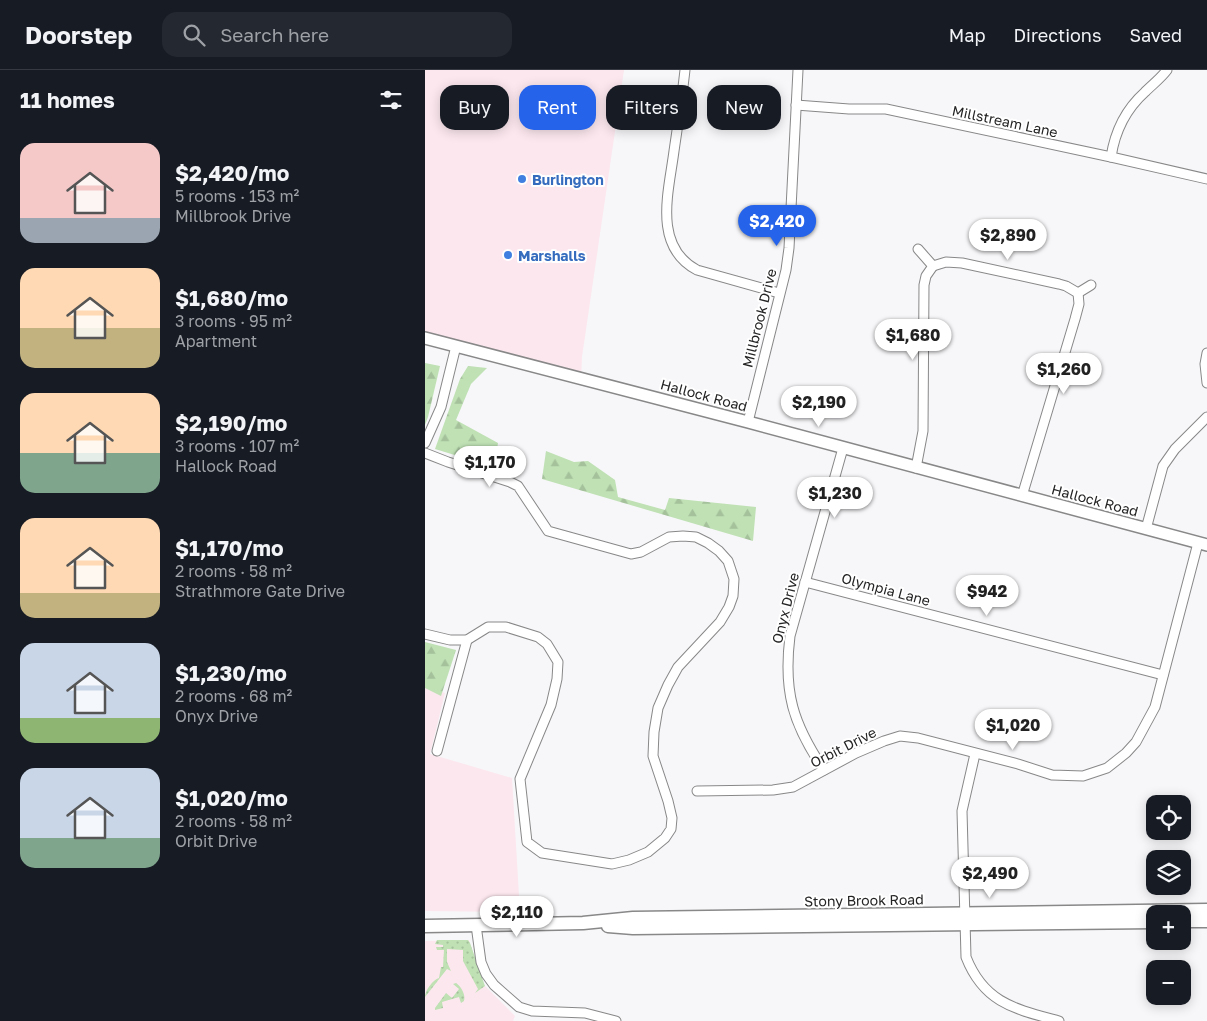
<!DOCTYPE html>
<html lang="en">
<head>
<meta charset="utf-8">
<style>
  :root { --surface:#171b24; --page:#242831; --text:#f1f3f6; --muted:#9ea1a6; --line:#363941; --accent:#2563eb }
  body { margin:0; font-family:"Golos Text",sans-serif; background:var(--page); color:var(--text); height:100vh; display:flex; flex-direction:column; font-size:19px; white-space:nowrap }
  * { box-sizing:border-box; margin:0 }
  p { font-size:16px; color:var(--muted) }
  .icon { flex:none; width:28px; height:28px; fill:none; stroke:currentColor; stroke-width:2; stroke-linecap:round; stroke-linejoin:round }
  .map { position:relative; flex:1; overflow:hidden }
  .details { display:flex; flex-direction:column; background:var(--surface); width:425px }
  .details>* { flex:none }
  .guide { position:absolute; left:15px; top:15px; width:475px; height:45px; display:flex; gap:10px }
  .fabs { position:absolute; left:721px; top:725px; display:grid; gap:10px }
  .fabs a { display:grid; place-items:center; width:45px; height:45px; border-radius:10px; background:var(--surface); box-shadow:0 2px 12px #0003; font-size:25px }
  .price { position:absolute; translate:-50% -42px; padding:0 11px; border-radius:18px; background:#fff; color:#222; font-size:16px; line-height:32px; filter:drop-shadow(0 1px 2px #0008) }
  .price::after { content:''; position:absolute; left:50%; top:30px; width:15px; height:11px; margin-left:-8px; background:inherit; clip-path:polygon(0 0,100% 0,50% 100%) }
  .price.current { background:var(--accent); color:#fff }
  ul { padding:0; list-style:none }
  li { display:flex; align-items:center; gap:15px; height:125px; padding:0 20px }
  li span { display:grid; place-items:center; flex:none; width:140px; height:100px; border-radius:15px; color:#555 }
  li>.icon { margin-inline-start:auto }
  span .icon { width:60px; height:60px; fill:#fffc; stroke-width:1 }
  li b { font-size:21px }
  h2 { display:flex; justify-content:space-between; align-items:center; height:60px; padding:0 20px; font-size:21px }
  .pill { padding:0 18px; border-radius:15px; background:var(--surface); box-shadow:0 2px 12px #0003; font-size:18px; line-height:45px }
  .pill.current { background:var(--accent); color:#fff }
  header { display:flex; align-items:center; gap:30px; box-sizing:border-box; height:70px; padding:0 25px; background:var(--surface); border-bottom:1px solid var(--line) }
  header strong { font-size:24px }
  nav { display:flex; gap:28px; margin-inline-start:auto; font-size:18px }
  .search { width:350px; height:45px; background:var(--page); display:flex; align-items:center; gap:12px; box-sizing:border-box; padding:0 18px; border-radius:15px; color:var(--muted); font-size:19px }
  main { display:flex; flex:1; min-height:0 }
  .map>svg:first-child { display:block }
  .commercial { fill:#fce7ee }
  .green { fill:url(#green-dots) }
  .forest { fill:url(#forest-firs) }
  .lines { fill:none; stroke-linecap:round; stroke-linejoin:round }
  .minor-casing { stroke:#888889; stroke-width:11 }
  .tertiary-casing { stroke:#888889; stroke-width:14 }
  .secondary-casing { stroke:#888889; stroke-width:15 }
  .minor { stroke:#fff; stroke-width:9 }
  .tertiary { stroke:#fff; stroke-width:11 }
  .secondary { stroke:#fff; stroke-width:12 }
  .shop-dot { fill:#3f7fe0; stroke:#fff; stroke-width:2 }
  .labels { text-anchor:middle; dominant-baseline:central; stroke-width:4; stroke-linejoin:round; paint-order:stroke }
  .street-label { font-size:14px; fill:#242424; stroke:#fff }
  .shop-label { font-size:14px; font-weight:bold; fill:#366cbe; stroke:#fff; text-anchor:start }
</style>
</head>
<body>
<header>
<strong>Doorstep</strong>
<div class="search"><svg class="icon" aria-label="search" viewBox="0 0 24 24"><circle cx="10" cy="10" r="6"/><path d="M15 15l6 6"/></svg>Search here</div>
<nav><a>Map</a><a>Directions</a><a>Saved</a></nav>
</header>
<main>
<section class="details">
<h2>11 homes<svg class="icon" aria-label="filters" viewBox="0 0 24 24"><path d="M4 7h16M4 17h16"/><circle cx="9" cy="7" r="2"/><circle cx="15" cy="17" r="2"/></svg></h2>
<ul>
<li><span style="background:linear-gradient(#f6c9c9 75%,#9aa5b1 0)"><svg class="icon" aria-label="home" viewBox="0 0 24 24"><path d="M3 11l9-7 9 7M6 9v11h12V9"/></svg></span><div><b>$2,420/mo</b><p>5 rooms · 153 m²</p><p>Millbrook Drive</p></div></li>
<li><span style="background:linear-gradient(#ffd9b3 60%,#c2b280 0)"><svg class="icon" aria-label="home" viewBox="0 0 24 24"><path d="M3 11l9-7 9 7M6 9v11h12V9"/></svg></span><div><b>$1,680/mo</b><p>3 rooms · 95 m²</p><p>Apartment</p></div></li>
<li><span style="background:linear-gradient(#ffd9b3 60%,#7fa58c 0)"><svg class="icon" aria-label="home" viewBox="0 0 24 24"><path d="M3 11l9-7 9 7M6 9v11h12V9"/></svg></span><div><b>$2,190/mo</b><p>3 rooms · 107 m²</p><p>Hallock Road</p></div></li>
<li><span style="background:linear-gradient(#ffd9b3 75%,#c2b280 0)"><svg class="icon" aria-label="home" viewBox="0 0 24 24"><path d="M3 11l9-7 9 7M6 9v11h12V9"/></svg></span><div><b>$1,170/mo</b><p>2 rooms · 58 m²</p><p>Strathmore Gate Drive</p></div></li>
<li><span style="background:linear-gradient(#c9d6e8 75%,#8fb573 0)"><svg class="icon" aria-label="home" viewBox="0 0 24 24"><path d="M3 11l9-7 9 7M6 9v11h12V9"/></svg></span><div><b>$1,230/mo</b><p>2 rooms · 68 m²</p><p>Onyx Drive</p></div></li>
<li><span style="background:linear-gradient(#c9d6e8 70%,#7fa58c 0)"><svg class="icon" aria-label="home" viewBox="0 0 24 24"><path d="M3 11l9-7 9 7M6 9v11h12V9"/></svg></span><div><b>$1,020/mo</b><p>2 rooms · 58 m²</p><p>Orbit Drive</p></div></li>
</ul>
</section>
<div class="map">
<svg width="782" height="951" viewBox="0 0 782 951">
  <defs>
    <pattern id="green-dots" width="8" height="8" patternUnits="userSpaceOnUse" patternTransform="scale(1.25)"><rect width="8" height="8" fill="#bfe1b4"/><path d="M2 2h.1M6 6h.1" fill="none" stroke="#a4c19b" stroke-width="1.8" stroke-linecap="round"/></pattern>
    <pattern id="forest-firs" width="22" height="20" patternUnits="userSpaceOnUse" patternTransform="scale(1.25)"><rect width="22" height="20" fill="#bfe1b4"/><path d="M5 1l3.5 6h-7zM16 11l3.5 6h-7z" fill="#a4c19b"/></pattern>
  </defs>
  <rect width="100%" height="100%" fill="#f7f7f9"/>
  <g class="commercial">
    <path d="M 0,0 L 199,0 L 157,287 L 156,309 L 0,268 Z"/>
    <path d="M 0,617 L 20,623 L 5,684 L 87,708 L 95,842 L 0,841 Z"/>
    <path d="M 44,870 L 58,914 L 90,946 L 88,951 L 0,951 L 0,871 Z"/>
  </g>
  <g class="green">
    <path d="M 12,870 L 43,870 L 45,873 L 60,916 L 50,923 L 53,919 L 38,891 L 38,880 L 22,879 L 22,892 L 26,901 L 22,899 L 0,927 C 0,920 8,910 14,908 L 16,897 L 18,897 L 19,880 L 12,880 L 11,877 L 18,877 L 18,875 L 10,874 Z"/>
    <path d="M 31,913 C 36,916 41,925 39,931 L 36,933 L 34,927 L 17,932 L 18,938 L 10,940 L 10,938 L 21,923 L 27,928 L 34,919 L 28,914 Z"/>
  </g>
  <g class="forest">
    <path d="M 0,293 L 15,296 L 3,347 L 0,355 Z"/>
    <path d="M 43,296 L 62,298 L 46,314 L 31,350 L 73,373 L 69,397 L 10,379 L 35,309 Z"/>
    <path d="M 121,381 L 149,392 L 163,391 L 190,410 L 193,427 L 240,440 L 244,428 L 331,437 L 328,471 L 117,409 Z"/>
    <path d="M 0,572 L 31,580 L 16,626 L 0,618 Z"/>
  </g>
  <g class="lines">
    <g class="minor-casing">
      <g id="minor">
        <path d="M 260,0 C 257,27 253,54 249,81 C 244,121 227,176 272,200 L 354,223"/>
        <path d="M 371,35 L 424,39 L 461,39 L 686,87 L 782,109"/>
        <path d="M 686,87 C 690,61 701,39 720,22 C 728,14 736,8 742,0"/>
        <path d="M 493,179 L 508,196"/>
        <path d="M 508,196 L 521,192 L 537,193 L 634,214 L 641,216 L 653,223"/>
        <path d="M 653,223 L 666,215"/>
        <path d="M 782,283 L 780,294 L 782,313"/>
        <path d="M 323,352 L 361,200 L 364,178 L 373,0"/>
        <path d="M 0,373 L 16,337 L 31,276"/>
        <path d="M 0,383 L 23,392 L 85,412 L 93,416 L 123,461 L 206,484 L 216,482 L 244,467 L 258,466 L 271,467 L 283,473 L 294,481 L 303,491 L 309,509 L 308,526 L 304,537 L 295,552 L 253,597 L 243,615 L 233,638 L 229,662 L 228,686 L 243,731 L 247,748 L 246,759 L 240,768 L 223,782 L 204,790 L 187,794 L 117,783 L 102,772 L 95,709 L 126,635 L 132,609 L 133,592 L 122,574 L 113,567 L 81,557 L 63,557 L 42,570 L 25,570 L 0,564"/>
        <path d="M 491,398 L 498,361 L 499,215 L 501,206 L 508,196"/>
        <path d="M 597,426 L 650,249 L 654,234 L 653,223"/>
        <path d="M 721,459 L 738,396 L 750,379 L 782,347"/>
        <path d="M 380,512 L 738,605"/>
        <path d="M 12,681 L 42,570"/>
        <path d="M 550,684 L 537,741 L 541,887 C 559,933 590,939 634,951"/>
        <path d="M 399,700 C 368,654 358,622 365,566 L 418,378"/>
        <path d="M 272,721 L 348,720 L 368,717 L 431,683 L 459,671 L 475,666 L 493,668 L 593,694 L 627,705 L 658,706 L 682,698 L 701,683 L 711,672 L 730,637 L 773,473"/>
        <path d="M 51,855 L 56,892 L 61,904 L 69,915 L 94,937 L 107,941 L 160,943 L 191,951"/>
      </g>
    </g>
    <g class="tertiary-casing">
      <path id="tertiary" d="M 0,268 L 323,352 L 782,475"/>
    </g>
    <g class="secondary-casing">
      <g id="secondary">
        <path d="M 758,851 L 782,851"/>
        <path d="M 0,856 L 158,853 L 208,848 L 782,840"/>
        <path d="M 183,856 L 208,858 L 730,852"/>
      </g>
    </g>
    <use href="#minor" class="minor"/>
    <use href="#tertiary" class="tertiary"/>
    <use href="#secondary" class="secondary"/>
  </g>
  <g class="shop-dot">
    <circle cx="97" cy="109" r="5"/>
    <circle cx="83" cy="185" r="5"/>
  </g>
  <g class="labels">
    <g class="street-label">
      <text transform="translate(580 51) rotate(12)">Millstream Lane</text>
      <text transform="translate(334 248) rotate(-76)">Millbrook Drive</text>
      <text transform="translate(279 325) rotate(15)">Hallock Road</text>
      <text transform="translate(670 430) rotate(15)">Hallock Road</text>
      <text transform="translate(461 519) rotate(15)">Olympia Lane</text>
      <text transform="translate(360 538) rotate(-76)">Onyx Drive</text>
      <text transform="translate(418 677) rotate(-27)">Orbit Drive</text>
      <text transform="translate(439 830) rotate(-1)">Stony Brook Road</text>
    </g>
    <g class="shop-label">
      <text x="107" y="109">Burlington</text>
      <text x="93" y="185">Marshalls</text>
    </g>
  </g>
</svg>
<div class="fabs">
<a><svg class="icon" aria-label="locate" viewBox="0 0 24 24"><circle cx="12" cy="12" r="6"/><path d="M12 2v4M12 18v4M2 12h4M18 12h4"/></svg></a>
<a><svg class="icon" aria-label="layers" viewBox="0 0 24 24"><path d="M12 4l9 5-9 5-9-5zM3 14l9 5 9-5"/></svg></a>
<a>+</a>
<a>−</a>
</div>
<b class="price current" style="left:352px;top:177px">$2,420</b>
<b class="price" style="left:583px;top:191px">$2,890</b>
<b class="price" style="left:488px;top:291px">$1,680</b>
<b class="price" style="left:639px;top:325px">$1,260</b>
<b class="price" style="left:394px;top:358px">$2,190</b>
<b class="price" style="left:65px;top:418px">$1,170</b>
<b class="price" style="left:410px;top:449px">$1,230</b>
<b class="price" style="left:562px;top:547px">$942</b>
<b class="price" style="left:588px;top:681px">$1,020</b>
<b class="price" style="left:565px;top:829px">$2,490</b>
<b class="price" style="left:92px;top:868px">$2,110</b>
<div class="guide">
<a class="pill">Buy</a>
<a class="pill current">Rent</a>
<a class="pill">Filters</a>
<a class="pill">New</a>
</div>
</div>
</main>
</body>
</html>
